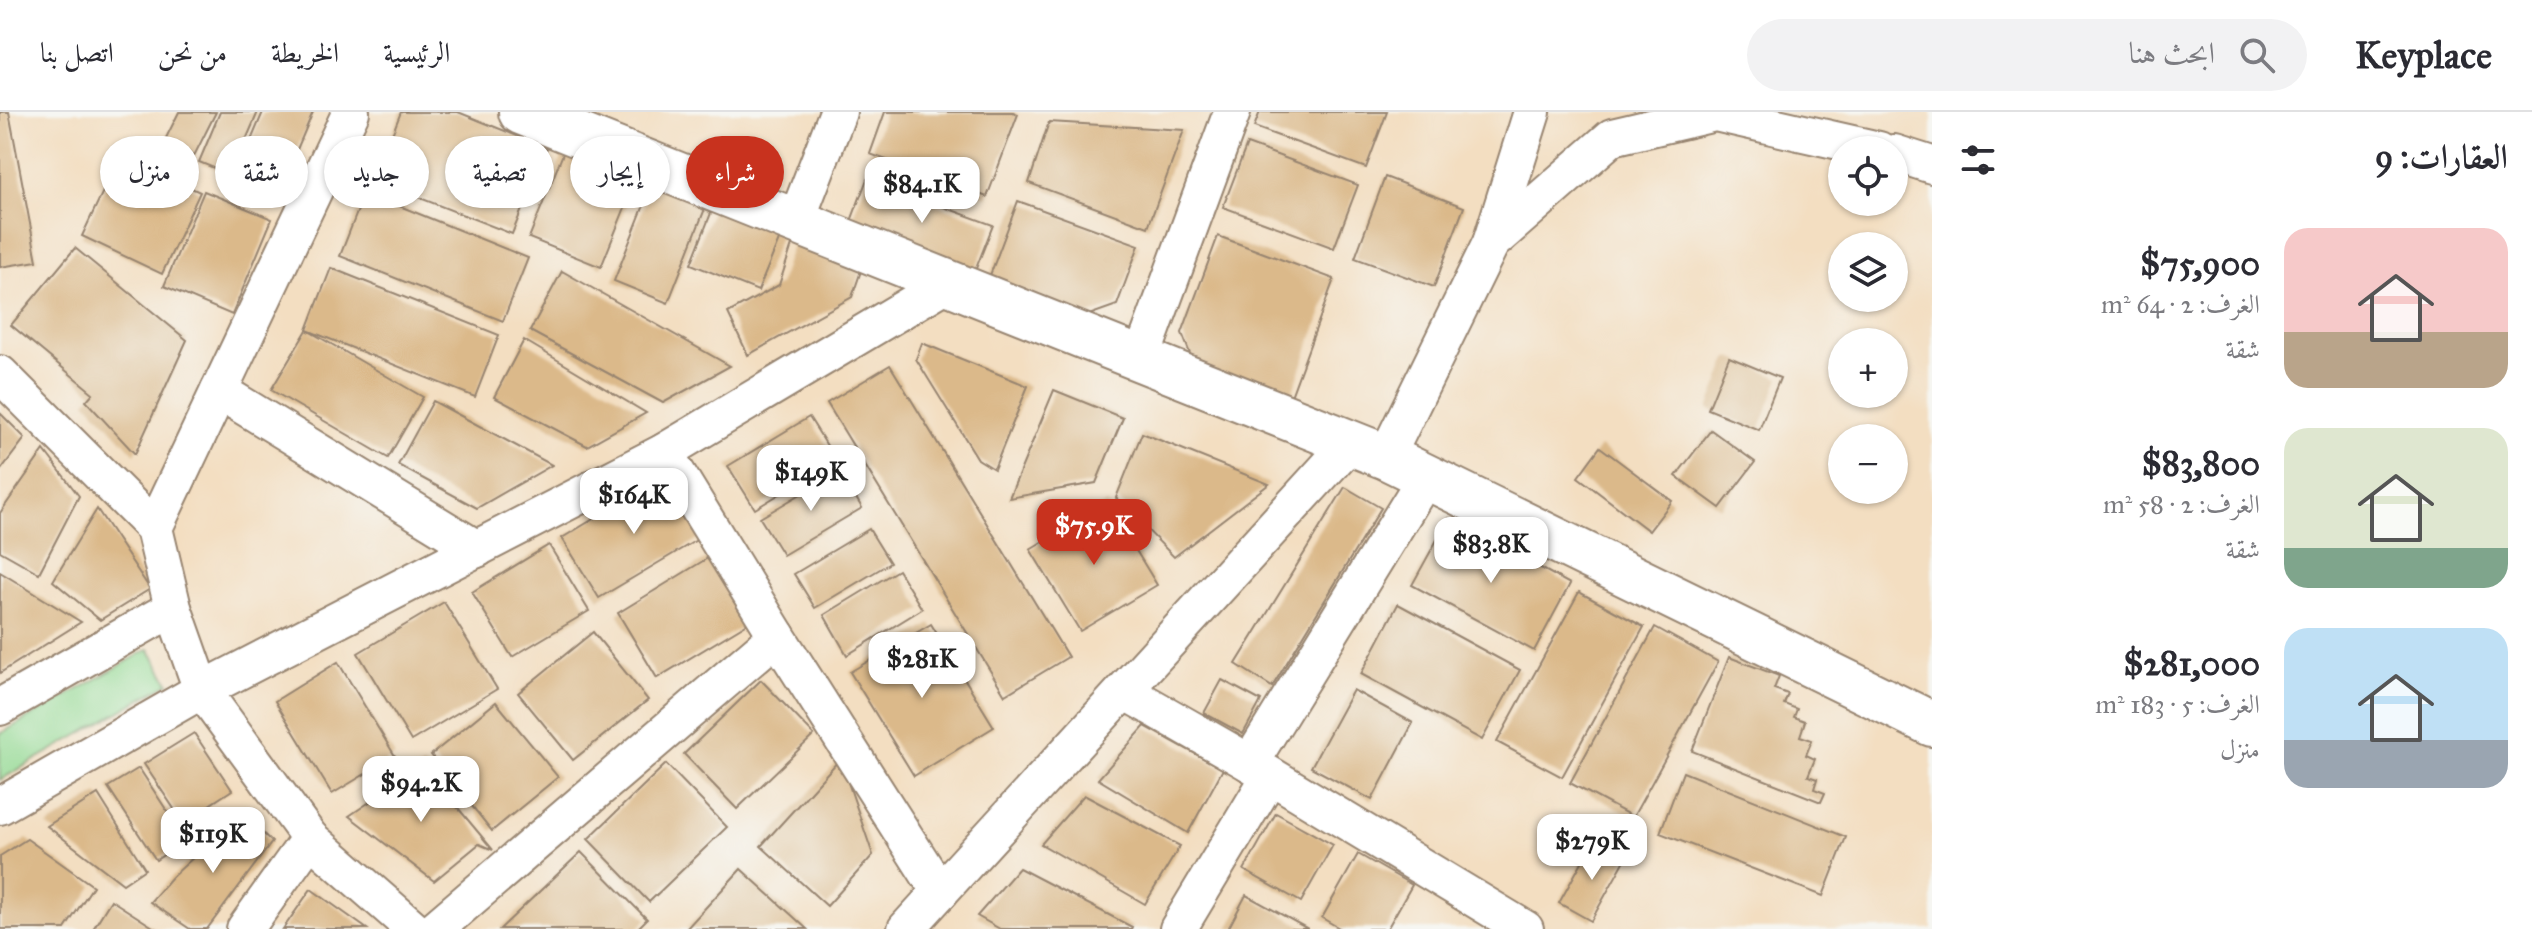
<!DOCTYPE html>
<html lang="ar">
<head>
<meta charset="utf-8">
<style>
  :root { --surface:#fff; --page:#f2f2f3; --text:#2b2b33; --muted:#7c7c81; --line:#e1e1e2; --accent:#c8321e }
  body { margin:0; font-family:"IM FELL Great Primer",Amiri,serif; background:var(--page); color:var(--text); direction:rtl; height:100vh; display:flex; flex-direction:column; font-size:30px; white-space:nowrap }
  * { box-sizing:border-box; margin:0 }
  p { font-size:26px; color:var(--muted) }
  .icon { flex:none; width:44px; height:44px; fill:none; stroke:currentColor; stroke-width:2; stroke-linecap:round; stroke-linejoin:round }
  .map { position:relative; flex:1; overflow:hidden; direction:ltr }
  .details { display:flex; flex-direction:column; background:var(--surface); width:600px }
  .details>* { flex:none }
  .banner { position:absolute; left:24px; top:24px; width:760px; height:72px; direction:rtl; display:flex; gap:16px }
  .tools { position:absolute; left:1828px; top:24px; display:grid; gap:16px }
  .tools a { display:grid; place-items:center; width:80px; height:80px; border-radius:50%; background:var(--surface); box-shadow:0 2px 6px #0004; font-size:40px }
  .price { position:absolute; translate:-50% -68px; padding:0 18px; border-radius:16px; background:#fff; color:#222; font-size:26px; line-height:52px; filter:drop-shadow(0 2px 4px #0008) }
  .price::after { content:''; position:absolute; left:50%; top:48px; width:24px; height:18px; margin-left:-12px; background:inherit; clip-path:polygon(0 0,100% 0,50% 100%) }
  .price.current { background:var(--accent); color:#fff }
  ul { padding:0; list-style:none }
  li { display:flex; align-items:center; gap:24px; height:200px; padding:0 24px }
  li span { display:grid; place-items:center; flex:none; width:224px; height:160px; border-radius:24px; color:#555 }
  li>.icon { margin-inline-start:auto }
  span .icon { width:96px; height:96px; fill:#fffc; stroke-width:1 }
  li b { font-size:34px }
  h2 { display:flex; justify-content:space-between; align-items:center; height:96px; padding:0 24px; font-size:34px }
  .chip { padding:0 28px; border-radius:36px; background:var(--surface); box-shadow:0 2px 6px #0004; font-size:28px; line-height:72px }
  .chip.current { background:var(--accent); color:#fff }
  header { display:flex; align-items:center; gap:48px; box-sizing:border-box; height:112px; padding:0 40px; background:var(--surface); border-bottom:2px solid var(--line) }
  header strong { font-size:38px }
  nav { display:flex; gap:44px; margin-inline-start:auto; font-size:28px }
  .search { width:560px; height:72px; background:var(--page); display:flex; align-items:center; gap:20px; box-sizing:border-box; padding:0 28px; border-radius:44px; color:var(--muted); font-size:30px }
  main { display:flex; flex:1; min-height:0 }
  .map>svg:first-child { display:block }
  .green { fill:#95da94; stroke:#688259; stroke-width:2 }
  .building { fill:#dbb98a }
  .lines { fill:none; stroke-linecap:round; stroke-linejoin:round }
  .minor-casing { stroke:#978470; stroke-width:40 }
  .tertiary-casing { stroke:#978470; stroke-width:48 }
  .minor { stroke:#fff; stroke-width:36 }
  .tertiary { stroke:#fff; stroke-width:44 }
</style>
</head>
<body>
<header>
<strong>Keyplace</strong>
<div class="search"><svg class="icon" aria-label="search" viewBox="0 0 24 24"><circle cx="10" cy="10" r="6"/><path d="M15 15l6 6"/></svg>ابحث هنا</div>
<nav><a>الرئيسية</a><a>الخريطة</a><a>من نحن</a><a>اتصل بنا</a></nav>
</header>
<main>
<section class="details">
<h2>العقارات: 9<svg class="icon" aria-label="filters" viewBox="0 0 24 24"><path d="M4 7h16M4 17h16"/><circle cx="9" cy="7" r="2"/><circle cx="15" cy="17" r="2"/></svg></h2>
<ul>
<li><span style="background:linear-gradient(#f6c9c9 65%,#b9a48a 0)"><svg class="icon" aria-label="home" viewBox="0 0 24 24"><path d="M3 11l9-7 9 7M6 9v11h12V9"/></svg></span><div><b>$75,900</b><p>الغرف: 2 · 64 m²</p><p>شقة</p></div></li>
<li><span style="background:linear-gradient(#dfe7d0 75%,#7fa58c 0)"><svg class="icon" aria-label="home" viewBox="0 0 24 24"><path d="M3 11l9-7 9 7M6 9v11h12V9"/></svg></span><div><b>$83,800</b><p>الغرف: 2 · 58 m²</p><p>شقة</p></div></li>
<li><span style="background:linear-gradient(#bfe0f5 70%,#9aa5b1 0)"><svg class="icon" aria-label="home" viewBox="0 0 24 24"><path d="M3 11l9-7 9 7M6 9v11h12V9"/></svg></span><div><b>$281,000</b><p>الغرف: 5 · 183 m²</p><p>منزل</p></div></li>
</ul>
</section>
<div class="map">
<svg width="1932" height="817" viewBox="0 0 1932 817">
  <rect width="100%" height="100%" fill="#f6f6f2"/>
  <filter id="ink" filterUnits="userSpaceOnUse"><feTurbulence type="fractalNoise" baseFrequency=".0125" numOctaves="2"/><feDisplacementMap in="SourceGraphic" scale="16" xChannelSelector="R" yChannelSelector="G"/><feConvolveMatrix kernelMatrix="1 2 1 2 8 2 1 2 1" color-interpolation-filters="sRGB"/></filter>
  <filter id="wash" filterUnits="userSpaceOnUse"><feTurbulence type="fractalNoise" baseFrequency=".006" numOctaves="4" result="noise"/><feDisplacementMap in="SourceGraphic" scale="32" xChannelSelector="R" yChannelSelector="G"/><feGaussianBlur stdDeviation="1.8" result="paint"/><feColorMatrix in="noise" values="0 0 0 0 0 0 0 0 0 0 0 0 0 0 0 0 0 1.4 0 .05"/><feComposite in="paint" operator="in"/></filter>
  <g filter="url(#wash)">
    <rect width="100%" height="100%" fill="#f3dec1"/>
    <path class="green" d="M 149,537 L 169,571 L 0,668 L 0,622 Z"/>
    <g id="blocks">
      <g class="building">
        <path d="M 0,0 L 9,0 L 37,149 L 0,155 Z"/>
        <path d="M 179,0 L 216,0 L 194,44 L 164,30 Z"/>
        <path d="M 220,0 L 258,0 L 231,63 L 199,50 Z"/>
        <path d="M 263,0 L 313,0 L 275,89 L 233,71 Z"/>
        <path d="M 401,0 L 458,0 L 547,36 L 512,122 L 374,68 Z"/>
        <path d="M 885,0 L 1013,0 L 1018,2 L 987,85 L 870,42 Z"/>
        <path d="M 1260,0 L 1387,0 L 1366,56 L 1254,15 Z"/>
        <path d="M 1049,10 L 1184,18 L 1148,115 L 1029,71 Z"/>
        <path d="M 1247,32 L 1358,73 L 1334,136 L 1223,95 Z"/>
        <path d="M 564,39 L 636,68 L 601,155 L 529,126 Z"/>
        <path d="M 120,43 L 200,80 L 162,162 L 82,124 Z"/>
        <path d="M 1385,65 L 1464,95 L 1434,175 L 1355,146 Z"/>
        <path d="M 867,67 L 993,113 L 975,159 L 850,112 Z"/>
        <path d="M 652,73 L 706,94 L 668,191 L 614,169 Z"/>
        <path d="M 204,79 L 272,107 L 232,203 L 164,174 Z"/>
        <path d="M 365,80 L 528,146 L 503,209 L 340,144 Z"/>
        <path d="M 1018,89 L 1139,133 L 1117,193 L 1089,203 L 989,166 Z"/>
        <path d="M 713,96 L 781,123 L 758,179 L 691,152 Z"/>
        <path d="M 1218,124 L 1334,167 L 1290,287 L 1194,252 L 1182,221 Z"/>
        <path d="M 793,130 L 863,153 L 852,185 L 748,243 L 728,201 L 779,173 Z"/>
        <path d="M 75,136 L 187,228 L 135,342 L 86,289 L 93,281 L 11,213 Z"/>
        <path d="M 331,156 L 499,223 L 475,285 L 307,218 Z"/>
        <path d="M 562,159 L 730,254 L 663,291 L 530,219 Z"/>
        <path d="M 307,218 L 423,285 L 388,346 L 271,278 Z"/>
        <path d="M 524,228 L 646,301 L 587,334 L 494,285 Z"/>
        <path d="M 922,231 L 1028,274 L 994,357 L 978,347 L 916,247 Z"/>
        <path d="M 1729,245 L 1780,266 L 1759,318 L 1708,297 Z"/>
        <path d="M 890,253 L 1068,545 L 1005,583 L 827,291 Z"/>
        <path d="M 1054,278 L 1123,306 L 1096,371 L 1009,386 Z"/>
        <path d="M 433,289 L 552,353 L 477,396 L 398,353 Z"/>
        <path d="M 0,301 L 25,326 L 0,359 Z"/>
        <path d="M 809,305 L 836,348 L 755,397 L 728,354 Z"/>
        <path d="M 1711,318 L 1755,350 L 1720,396 L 1676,364 Z"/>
        <path d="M 1142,321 L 1269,372 L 1174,445 L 1116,386 Z"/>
        <path d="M 1600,335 L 1672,389 L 1649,419 L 1578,365 Z"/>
        <path d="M 44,338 L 79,384 L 39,461 L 0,439 L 0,401 Z"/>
        <path d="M 840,359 L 862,396 L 783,443 L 760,406 Z"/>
        <path d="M 668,362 L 705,423 L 599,486 L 562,426 Z"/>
        <path d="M 1345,375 L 1381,396 L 1272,575 L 1236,552 Z"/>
        <path d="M 1107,391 L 1157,473 L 1080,519 L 1030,437 Z"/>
        <path d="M 97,397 L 150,477 L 100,508 L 53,469 Z"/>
        <path d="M 1449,406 L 1570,472 L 1534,539 L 1412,473 Z"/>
        <path d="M 869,417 L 890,451 L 815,496 L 794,462 Z"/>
        <path d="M 549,433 L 589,499 L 512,545 L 472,480 Z"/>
        <path d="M 716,441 L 756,506 L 657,566 L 618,501 Z"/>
        <path d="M 898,458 L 922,497 L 847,543 L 824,503 Z"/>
        <path d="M 0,460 L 81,510 L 0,561 Z"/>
        <path d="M 1579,480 L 1644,515 L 1562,665 L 1497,630 Z"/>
        <path d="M 444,490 L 497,577 L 411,629 L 358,541 Z"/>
        <path d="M 1398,492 L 1520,558 L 1482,628 L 1361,562 Z"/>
        <path d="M 931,512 L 994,615 L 914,664 L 850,560 Z"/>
        <path d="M 1655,515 L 1718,550 L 1633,705 L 1570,671 Z"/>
        <path d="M 593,520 L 648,588 L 573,648 L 518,581 Z"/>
        <path d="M 1729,545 L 1779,564 L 1774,577 L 1788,582 L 1784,592 L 1797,597 L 1794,605 L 1805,609 L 1800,624 L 1812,628 L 1806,643 L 1815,647 L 1808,664 L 1817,667 L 1814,677 L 1825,681 L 1821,690 L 1692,639 Z"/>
        <path d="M 338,550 L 395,644 L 332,682 L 275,589 Z"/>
        <path d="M 761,568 L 814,623 L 737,697 L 684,642 Z"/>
        <path d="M 1222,568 L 1261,589 L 1243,622 L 1204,601 Z"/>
        <path d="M 1353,578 L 1413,611 L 1372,688 L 1311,655 Z"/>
        <path d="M 496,590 L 558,665 L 492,719 L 431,643 Z"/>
        <path d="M 1145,614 L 1223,657 L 1188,721 L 1098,667 Z"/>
        <path d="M 194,621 L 232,678 L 183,710 L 144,652 Z"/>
        <path d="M 840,647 L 873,743 L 827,794 L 761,734 Z"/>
        <path d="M 666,652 L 727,715 L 649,790 L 588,727 Z"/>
        <path d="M 423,654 L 493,738 L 479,732 L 434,769 L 349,704 Z"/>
        <path d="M 139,656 L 186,728 L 156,748 L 108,675 Z"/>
        <path d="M 1683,660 L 1846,725 L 1823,784 L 1660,721 Z"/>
        <path d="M 98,682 L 145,757 L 123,772 L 47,714 Z"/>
        <path d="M 1084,683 L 1180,734 L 1145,792 L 1041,732 Z"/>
        <path d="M 242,701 L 272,730 L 207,817 L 190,817 L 150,790 L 172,765 Z"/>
        <path d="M 1276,701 L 1333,733 L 1301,790 L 1244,758 Z"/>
        <path d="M 27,727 L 93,774 L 65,817 L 0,817 L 0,744 Z"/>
        <path d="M 1593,730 L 1625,748 L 1591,809 L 1559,791 Z"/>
        <path d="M 581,740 L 647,807 L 637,817 L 500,817 Z"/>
        <path d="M 1358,742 L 1412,773 L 1387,817 L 1341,817 L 1322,806 Z"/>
        <path d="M 1019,756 L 1132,815 L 1131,817 L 1000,817 L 977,804 Z"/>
        <path d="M 741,757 L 807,817 L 686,817 Z"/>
        <path d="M 311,777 L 367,817 L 283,817 Z"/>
        <path d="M 1246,783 L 1308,817 L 1228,817 Z"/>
        <path d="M 111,788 L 156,817 L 93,817 Z"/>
      </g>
    </g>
  </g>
  <g filter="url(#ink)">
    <use href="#blocks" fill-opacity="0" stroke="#978470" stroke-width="2"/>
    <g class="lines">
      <g class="minor-casing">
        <g id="minor">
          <path d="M 1894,41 L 1932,53"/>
          <path d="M 796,109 L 838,0"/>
          <path d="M 1491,131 L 1612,25 L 1715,1 L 1879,38"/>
          <path d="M 1141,247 L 1232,0"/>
          <path d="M 0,262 L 154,416 L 173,496 L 202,578 L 310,726 L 414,817"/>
          <path d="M 219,279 L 477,437"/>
          <path d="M 664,340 L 777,524 L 940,780"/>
          <path d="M 1386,345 L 1491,131 L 1532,0"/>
          <path d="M 154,416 L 351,0"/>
          <path d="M 1124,579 L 1250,651 L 1525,817"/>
          <path d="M 0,595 L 173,496"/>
          <path d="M 1250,651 L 1426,365"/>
          <path d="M 0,694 L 202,578 L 664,340 L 949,170"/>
          <path d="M 245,817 L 310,726"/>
          <path d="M 435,817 L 777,524"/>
          <path d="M 906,817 L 1350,331"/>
          <path d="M 1178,817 L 1270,664"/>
        </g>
      </g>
      <g class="tertiary-casing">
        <path id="tertiary" d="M 521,0 L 1386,345 L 1932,612"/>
      </g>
      <use href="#minor" class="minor"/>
      <use href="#tertiary" class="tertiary"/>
    </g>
  </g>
</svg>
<div class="tools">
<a><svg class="icon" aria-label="locate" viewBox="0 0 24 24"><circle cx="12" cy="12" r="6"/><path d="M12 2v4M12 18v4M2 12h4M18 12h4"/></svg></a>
<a><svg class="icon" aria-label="layers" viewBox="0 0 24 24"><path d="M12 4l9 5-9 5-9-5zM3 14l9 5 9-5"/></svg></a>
<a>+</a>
<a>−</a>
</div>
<b class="price" style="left:922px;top:113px">$84.1K</b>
<b class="price" style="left:811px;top:401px">$149K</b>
<b class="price" style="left:634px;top:424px">$164K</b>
<b class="price current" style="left:1094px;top:455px">$75.9K</b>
<b class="price" style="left:1491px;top:473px">$83.8K</b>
<b class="price" style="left:922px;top:588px">$281K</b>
<b class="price" style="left:421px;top:712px">$94.2K</b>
<b class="price" style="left:213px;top:763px">$119K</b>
<b class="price" style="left:1592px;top:770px">$279K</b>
<div class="banner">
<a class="chip current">شراء</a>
<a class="chip">إيجار</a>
<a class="chip">تصفية</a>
<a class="chip">جديد</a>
<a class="chip">شقة</a>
<a class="chip">منزل</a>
</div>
</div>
</main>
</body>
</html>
